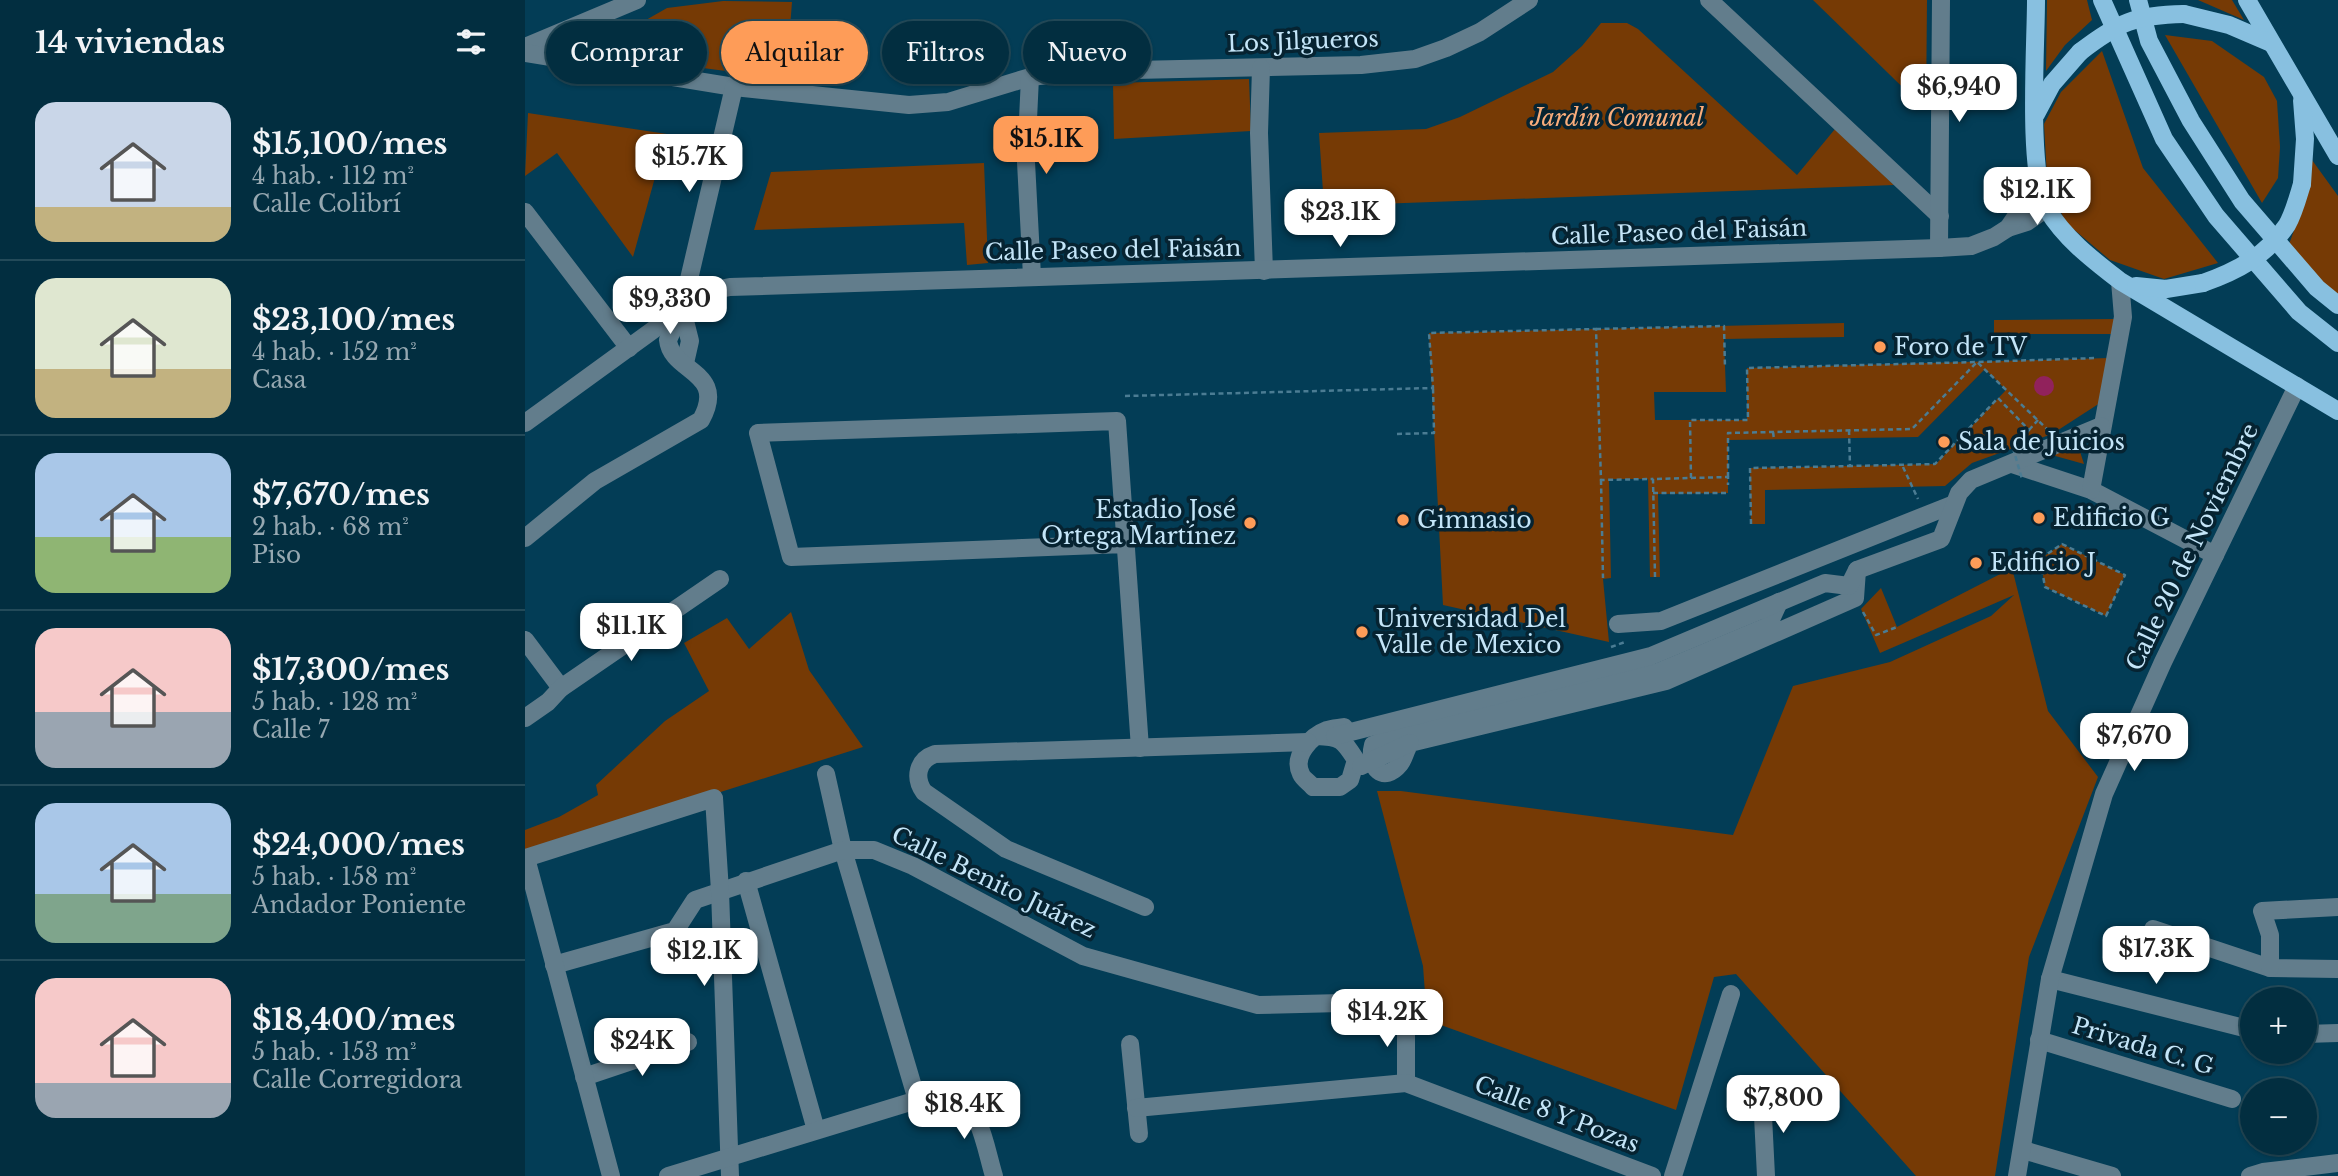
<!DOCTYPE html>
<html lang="es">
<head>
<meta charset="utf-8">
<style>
  :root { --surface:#022e40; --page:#103a4b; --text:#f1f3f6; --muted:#96a8b1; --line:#234a59; --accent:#fe9c58 }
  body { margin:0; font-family:"Libre Baskerville",serif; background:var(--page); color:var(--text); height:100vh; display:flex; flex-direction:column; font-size:26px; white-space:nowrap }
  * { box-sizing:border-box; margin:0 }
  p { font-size:23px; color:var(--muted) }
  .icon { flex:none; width:38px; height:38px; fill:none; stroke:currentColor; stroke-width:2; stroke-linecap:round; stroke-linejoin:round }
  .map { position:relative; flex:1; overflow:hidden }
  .drawer { display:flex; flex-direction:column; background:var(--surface); width:525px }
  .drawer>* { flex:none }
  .hud { position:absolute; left:21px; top:21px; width:665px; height:63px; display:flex; gap:14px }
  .buttons { position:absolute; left:1715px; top:987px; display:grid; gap:14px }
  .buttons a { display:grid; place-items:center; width:77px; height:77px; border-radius:50%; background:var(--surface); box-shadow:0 2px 5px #0004,0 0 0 2px var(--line); font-size:35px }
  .price { position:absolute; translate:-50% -60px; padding:0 16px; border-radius:14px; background:#fff; color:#222; font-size:23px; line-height:46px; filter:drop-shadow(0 2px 4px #0008) }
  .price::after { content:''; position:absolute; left:50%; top:42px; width:21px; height:16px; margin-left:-10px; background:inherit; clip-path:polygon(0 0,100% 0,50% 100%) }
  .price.current { background:var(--accent); color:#111 }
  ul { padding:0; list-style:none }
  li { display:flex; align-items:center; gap:21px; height:175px; padding:0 35px }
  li+li { border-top:2px solid var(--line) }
  li span { display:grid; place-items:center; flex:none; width:196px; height:140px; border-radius:21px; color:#555 }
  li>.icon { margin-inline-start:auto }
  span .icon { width:84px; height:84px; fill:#fffc; stroke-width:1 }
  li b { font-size:30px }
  h2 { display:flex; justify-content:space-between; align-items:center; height:84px; padding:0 35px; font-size:30px }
  .pill { padding:0 24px; border-radius:32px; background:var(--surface); box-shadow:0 2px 5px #0004,0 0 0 2px var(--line); font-size:24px; line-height:63px }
  .pill.current { background:var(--accent); color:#111 }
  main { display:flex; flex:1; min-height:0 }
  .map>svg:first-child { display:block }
  .green { fill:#763a05 }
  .water { fill:#91225c }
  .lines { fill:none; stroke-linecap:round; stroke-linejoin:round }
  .path { stroke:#4b7c93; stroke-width:2.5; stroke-dasharray:5 3.5; stroke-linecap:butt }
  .minor { stroke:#627d8c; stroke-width:18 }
  .major { stroke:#88c0e0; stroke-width:18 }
  .path-bridge { stroke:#4b7c93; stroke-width:2.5; stroke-dasharray:5 3.5; stroke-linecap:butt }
  .major-bridge { stroke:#88c0e0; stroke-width:18 }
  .poi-dot { fill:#fe9c58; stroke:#062331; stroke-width:2.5 }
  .labels { text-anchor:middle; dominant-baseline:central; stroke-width:7; stroke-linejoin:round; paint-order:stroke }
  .street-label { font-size:23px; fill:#c4e5f8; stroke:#062331 }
  .park-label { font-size:23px; font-style:italic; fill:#faad7b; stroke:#062331 }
  .poi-label { font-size:23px; fill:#c4e5f8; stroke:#062331; text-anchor:start }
</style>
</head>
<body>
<main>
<section class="drawer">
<h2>14 viviendas<svg class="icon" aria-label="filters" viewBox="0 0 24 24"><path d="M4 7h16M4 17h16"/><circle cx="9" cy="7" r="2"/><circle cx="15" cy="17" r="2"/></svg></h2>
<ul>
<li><span style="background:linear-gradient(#c9d6e8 75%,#c2b280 0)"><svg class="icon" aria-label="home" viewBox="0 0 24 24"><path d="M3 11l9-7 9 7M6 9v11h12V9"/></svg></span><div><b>$15,100/mes</b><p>4 hab. · 112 m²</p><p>Calle Colibrí</p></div></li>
<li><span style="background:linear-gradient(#dfe7d0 65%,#c2b280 0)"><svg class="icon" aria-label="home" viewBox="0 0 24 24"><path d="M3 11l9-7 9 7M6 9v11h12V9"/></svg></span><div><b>$23,100/mes</b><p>4 hab. · 152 m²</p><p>Casa</p></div></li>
<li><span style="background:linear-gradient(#a9c7e8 60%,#8fb573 0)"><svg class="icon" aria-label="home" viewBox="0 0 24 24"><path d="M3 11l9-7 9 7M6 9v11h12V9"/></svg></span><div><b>$7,670/mes</b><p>2 hab. · 68 m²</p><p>Piso</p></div></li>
<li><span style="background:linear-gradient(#f6c9c9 60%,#9aa5b1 0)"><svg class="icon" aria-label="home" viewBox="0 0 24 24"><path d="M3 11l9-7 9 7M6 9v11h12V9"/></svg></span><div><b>$17,300/mes</b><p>5 hab. · 128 m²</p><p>Calle 7</p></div></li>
<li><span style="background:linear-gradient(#a9c7e8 65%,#7fa58c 0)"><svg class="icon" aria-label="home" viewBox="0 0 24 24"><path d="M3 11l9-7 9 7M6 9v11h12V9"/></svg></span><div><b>$24,000/mes</b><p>5 hab. · 158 m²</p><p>Andador Poniente</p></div></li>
<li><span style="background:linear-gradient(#f6c9c9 75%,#9aa5b1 0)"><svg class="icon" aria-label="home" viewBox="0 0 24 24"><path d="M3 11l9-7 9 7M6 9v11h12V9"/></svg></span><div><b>$18,400/mes</b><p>5 hab. · 153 m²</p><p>Calle Corregidora</p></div></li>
</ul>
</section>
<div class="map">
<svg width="1813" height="1176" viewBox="0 0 1813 1176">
  <rect width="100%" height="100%" fill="#033d56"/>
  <g class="green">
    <path d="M 1288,0 L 1402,0 L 1401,110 Z"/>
    <path d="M 1522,0 L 1562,0 L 1567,20 L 1540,45 L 1521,71 Z"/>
    <path d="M 1673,0 L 1707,0 L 1719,20 Z"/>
    <path d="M 198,1 L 267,2 L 261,79 L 63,53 L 142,8 Z"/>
    <path d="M 1076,23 L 1102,23 L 1113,29 L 1272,175 L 1310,129 L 1369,185 L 799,206 L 794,133 L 901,129 L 935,117 L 1028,72 L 1057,46 Z"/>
    <path d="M 1640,35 L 1687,41 L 1739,77 L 1752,101 L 1755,147 L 1753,178 L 1737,203 Z"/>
    <path d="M 1577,51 L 1618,168 L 1693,263 L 1639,279 L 1585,260 L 1540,222 L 1522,177 L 1519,124 L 1536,92 Z"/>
    <path d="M 724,79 L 726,131 L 589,139 L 588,83 Z"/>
    <path d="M 3,113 L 142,134 L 108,257 L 32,153 L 0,176 Z"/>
    <path d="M 1787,160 L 1813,196 L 1813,297 L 1763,247 L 1780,200 Z"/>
    <path d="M 459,163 L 463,263 L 442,265 L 439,223 L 229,230 L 246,172 Z"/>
    <path d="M 1593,319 L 1590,334 L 1469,334 L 1469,320 Z"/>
    <path d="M 1319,323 L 1319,337 L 1199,339 L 1201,392 L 1129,392 L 1130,420 L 1222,420 L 1222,368 L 1584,358 L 1575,403 L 1527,434 L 1447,463 L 1420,486 L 1240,490 L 1240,524 L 1226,524 L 1225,468 L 1411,464 L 1481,390 L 1460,369 L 1393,437 L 1203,440 L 1203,493 L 1133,494 L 1135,577 L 1125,577 L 1123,479 L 1084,479 L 1086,578 L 1078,579 L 1084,642 L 918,605 L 904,333 Z"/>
    <path d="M 1551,439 L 1559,464 L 1516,452 Z"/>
    <path d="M 1537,544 L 1600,575 L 1581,616 L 1520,587 L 1515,559 Z"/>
    <path d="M 1487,568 L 1523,711 L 1573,777 L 1504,957 L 1470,1176 L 1391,1176 L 1211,974 L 1189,977 L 1151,1110 L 902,1020 L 898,966 L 852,791 L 876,791 L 1208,835 L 1268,686 L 1365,662 L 1466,616 L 1489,595 L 1355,653 L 1336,609 L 1356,588 L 1372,627 Z"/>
    <path d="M 266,612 L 284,670 L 338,747 L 0,854 L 0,830 L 34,817 L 73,795 L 71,785 L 140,721 L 184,691 L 159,643 L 202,618 L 224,649 Z"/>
  </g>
  <circle class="water" cx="1519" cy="386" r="10"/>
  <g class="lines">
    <g class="path">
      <path d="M 1071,329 L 1199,326 L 1200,368"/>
      <path d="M 600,396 L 908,388 L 904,333 L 1071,329 L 1076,480 L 1128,479"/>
      <path d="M 1324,430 L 1325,466 L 1410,464 L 1473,398 L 1504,430 L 1496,440"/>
      <path d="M 1504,430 L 1513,420"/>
      <path d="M 1248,432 L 1249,439"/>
      <path d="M 872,434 L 909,433 L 908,388"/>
      <path d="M 1378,467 L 1393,499"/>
      <path d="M 1203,477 L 1203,433 L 1387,429 L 1452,362 L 1572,358"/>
      <path d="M 1166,478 L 1203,477 L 1203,485"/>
      <path d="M 1076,480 L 1078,578"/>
      <path d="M 1128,493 L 1203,493"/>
      <path d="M 1226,524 L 1225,468 L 1325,466"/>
      <path d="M 1537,544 L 1600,575 L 1581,616 L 1520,587 L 1515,559 Z"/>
      <path d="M 1130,577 L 1128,479 L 1166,478 L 1165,420 L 1223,420 L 1222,368 L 1452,362 L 1524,431"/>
      <path d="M 1338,612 L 1351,635 L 1372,627"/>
      <path d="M 1086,647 L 1100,642"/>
    </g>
    <g class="minor">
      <path d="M 1184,0 L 1415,216"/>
      <path d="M 0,47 L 112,0"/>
      <path d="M 0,53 L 209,87 L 384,105 L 423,102 L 505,77 L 563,71 L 836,65 L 890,59 L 921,48 L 955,32 L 1004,0"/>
      <path d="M 736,68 L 734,133 L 739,271"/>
      <path d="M 505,77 L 501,162 L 507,276"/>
      <path d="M 0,212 L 104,348"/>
      <path d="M 1483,228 L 1502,222 L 1522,208"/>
      <path d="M 1414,248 L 1416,0"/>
      <path d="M 157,309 L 165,341 L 160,363"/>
      <path d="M 0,423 L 157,309 L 185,291 L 205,287 L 1414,248 L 1446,246 L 1469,237 L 1483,228 L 1494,212 L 1515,193"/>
      <path d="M 1487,464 L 1566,490 L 1690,555"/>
      <path d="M 1566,490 L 1598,317 L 1595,281"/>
      <path d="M 0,538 L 70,481 L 176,420 C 203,371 146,373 143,340 L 157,309 L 209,87"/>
      <path d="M 600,544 L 266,557 L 233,433 L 592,421 L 615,748"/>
      <path d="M 1254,602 L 1243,626 L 1133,672 L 861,740 L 848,745 C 842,768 859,784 875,764 C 879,759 881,749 885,743 L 1141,681 L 1330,598 L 1332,570"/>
      <path d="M 1093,624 L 1136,621 L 1429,504"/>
      <path d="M 0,640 L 36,688"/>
      <path d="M 0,718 L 23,702 L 36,688 L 195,579"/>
      <path d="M 792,736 C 817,737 818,740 831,760 L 825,780 L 815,787 L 788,787 C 785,783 778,779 776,774 C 767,756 786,736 802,730 C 807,728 814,728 819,727"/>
      <path d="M 810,736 L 1126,656 L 1300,583 L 1324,586 L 1332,570 L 1416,539 L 1434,493 L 1446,480 L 1576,426"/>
      <path d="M 836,766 L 885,743"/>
      <path d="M 301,774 L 318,850 L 392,1100"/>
      <path d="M 221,881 L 291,1130"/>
      <path d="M 620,907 L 481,849 L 399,792 C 389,778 392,760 410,754 L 783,742"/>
      <path d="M 1628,929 L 1745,968 L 1813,969"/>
      <path d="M 29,965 L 150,931 L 170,900 L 318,850 L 349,850 L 388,866 L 558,956 L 733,1005 L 858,1002 L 876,1009 L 881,1022 L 881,1083"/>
      <path d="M 1745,968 L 1745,935 L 1737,911 L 1813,907"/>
      <path d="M 1525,979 L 1727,1030"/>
      <path d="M 1780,1034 L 1813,1033"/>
      <path d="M 1514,1040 L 1707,1099"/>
      <path d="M 605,1044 L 614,1134"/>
      <path d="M 59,1077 L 163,1042"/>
      <path d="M 1237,1096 L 1241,1176"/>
      <path d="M 611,1108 L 881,1083 L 1127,1176"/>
      <path d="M 1498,1150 L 1587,1176"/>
      <path d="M 86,1176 L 1,858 L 189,798 L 195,891 L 205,1176"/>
      <path d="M 143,1176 L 415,1093 L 429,1091 C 456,1110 460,1146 469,1176"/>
      <path d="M 1148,1176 L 1206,994"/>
      <path d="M 1492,1176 L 1525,979 L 1579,794 L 1638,662 L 1772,386"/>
      <path d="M 1725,1176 L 1738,1172 L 1813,1163"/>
    </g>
    <g class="major">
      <path d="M 1511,0 C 1511,46 1502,173 1522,209 C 1540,239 1568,260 1595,281 L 1813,411"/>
      <path d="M 1577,0 L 1639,139 L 1691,216 L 1774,312 L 1813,343"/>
      <path d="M 1613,0 L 1624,41 L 1666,121 L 1717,201 L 1792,288 L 1813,305"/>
      <path d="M 1722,0 L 1813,156"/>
      <path d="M 1659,14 L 1704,25 L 1746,43"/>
      <path d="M 1777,100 L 1780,139 L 1777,184"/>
      <path d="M 1511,114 L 1527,84 L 1555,52"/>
      <path d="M 1611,286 L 1641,289 L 1678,283"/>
    </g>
    <path class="path-bridge" d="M 1488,448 L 1497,479"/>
    <g class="major-bridge">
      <path d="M 1555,52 C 1594,22 1610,15 1659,14"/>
      <path d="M 1678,283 C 1712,271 1741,256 1762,225 C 1769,213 1773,197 1777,184"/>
    </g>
  </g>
  <g class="poi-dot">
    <circle cx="1355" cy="347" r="7"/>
    <circle cx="1419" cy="442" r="7"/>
    <circle cx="1514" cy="518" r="7"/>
    <circle cx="878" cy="520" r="7"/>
    <circle cx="725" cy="523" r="7"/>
    <circle cx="1451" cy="563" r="7"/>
    <circle cx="837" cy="632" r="7"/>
  </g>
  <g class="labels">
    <g class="street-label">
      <text transform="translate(778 41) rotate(-2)">Los Jilgueros</text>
      <text transform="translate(1154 232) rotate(-2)">Calle Paseo del Faisán</text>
      <text transform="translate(588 250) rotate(-1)">Calle Paseo del Faisán</text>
      <text transform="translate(1667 547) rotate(-64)">Calle 20 de Noviembre</text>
      <text transform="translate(469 882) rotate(26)">Calle Benito Juárez</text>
      <text transform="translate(1618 1046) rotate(17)">Privada C. G</text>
      <text transform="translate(1032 1114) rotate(21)">Calle 8 Y Pozas</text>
    </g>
    <g class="park-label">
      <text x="1092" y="118">Jardín Comunal</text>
    </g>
    <g class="poi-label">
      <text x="1369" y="347">Foro de TV</text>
      <text x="1433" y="442">Sala de Juicios</text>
      <text x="711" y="510" text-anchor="end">Estadio José<tspan x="711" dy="26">Ortega Martínez</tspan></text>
      <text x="1528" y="518">Edificio G</text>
      <text x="892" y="520">Gimnasio</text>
      <text x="1465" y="563">Edificio J</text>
      <text x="851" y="619">Universidad Del<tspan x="851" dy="26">Valle de Mexico</tspan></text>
    </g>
  </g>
</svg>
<div class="buttons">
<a>+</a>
<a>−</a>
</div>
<b class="price" style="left:1434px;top:124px">$6,940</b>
<b class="price current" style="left:521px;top:176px">$15.1K</b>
<b class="price" style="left:164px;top:194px">$15.7K</b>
<b class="price" style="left:1512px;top:227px">$12.1K</b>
<b class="price" style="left:815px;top:249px">$23.1K</b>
<b class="price" style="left:145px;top:336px">$9,330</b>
<b class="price" style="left:106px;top:663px">$11.1K</b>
<b class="price" style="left:1609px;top:773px">$7,670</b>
<b class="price" style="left:1631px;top:986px">$17.3K</b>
<b class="price" style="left:179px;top:988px">$12.1K</b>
<b class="price" style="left:862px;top:1049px">$14.2K</b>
<b class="price" style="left:117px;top:1078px">$24K</b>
<b class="price" style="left:1258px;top:1135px">$7,800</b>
<b class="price" style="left:439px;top:1141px">$18.4K</b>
<div class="hud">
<a class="pill">Comprar</a>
<a class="pill current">Alquilar</a>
<a class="pill">Filtros</a>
<a class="pill">Nuevo</a>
</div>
</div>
</main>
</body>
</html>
